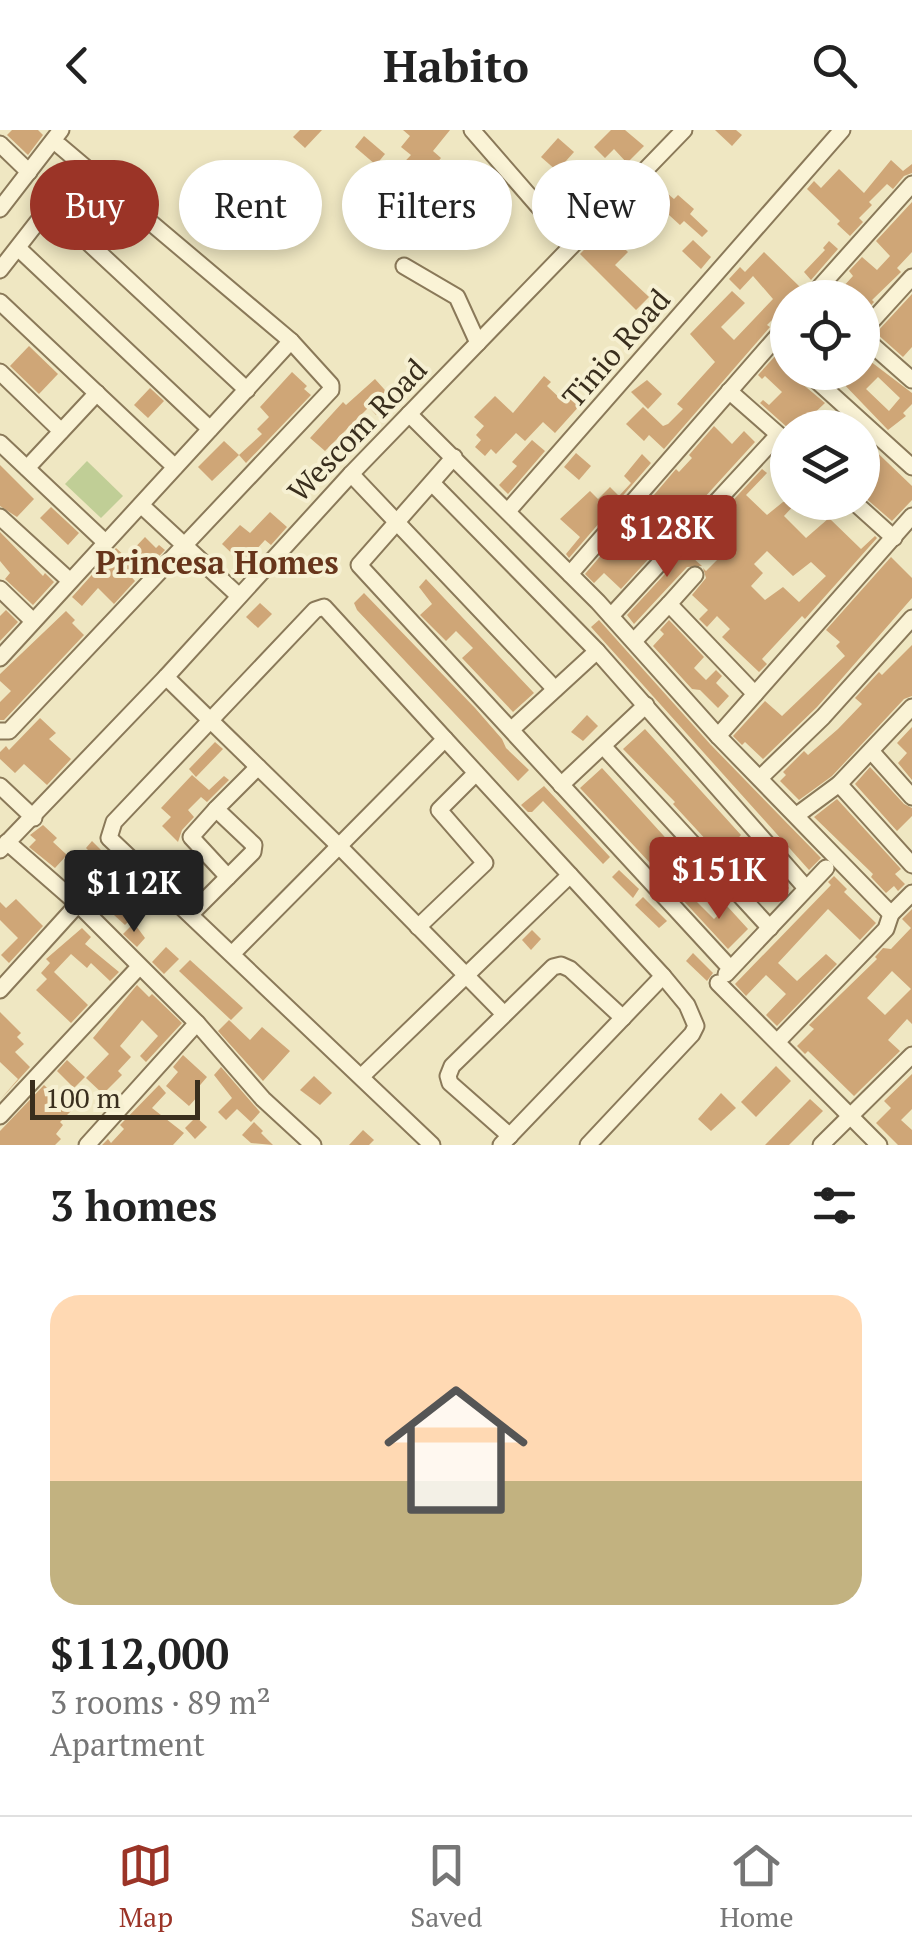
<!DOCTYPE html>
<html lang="en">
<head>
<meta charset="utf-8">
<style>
  :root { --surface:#fff; --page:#f2f2f2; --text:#222; --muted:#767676; --line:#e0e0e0; --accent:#9b3427 }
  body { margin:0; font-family:"PT Serif",serif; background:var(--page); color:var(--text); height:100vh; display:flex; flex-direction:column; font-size:38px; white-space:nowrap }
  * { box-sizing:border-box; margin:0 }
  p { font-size:32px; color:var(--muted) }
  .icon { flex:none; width:55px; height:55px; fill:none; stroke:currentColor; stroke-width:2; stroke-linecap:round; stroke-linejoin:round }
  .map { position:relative; height:1015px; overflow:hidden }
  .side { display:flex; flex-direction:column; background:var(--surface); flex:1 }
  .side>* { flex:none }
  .banner { position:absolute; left:30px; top:30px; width:852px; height:90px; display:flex; gap:20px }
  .fabs { position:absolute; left:770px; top:150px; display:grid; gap:20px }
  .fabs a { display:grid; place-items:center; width:110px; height:110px; border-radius:50%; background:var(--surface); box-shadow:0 5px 15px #0003; font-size:50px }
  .scale { position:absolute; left:30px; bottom:25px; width:170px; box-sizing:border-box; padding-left:10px; border:5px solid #392e1d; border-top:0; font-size:28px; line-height:35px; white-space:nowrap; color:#392e1d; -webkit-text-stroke:8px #f6f0d2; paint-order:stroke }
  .price { position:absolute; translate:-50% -85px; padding:0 22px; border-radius:10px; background:var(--accent); color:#fff; font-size:32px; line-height:65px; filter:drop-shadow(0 2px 5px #0008) }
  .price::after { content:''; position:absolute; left:50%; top:60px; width:30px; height:22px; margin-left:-15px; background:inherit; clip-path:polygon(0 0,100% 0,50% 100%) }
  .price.current { background:#222; color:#fff }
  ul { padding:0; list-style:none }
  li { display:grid; align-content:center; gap:20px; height:530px; padding:0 50px }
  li+li { border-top:2px solid var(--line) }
  li span { display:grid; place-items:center; height:310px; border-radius:30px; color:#555 }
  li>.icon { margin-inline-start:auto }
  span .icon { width:180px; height:180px; fill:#fffc; stroke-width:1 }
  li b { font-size:42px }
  h2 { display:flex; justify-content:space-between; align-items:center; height:120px; padding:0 50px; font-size:42px }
  .chip { padding:0 35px; border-radius:45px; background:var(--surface); box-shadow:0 5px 15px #0003; font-size:35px; line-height:90px }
  .chip.current { background:var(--accent); color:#fff }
  header { display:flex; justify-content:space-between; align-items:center; height:130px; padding:0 50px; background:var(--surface); font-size:45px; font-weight:700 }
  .dock { display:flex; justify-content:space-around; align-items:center; height:140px; border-top:2px solid var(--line); background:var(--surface); font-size:28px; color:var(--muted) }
  .dock a { display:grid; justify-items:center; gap:5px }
  .dock .current { color:var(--accent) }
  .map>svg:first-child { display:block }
  .green { fill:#c0ce96 }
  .building { fill:#cfa677; fill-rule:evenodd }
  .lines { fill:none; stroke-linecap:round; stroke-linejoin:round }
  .minor-casing { stroke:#8a7959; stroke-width:19 }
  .minor { stroke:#faf3d6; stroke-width:15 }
  .labels { text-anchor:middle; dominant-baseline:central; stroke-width:8; stroke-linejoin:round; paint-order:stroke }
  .street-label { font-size:30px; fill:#392e1d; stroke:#f6f0d2 }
  .neighbourhood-label { font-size:32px; font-weight:bold; fill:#67351b; stroke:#f6f0d2 }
</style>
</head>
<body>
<header><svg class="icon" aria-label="back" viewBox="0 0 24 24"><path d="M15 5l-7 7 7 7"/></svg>Habito<svg class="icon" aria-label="search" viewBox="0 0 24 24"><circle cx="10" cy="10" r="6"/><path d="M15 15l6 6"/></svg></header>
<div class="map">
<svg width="912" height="1015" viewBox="0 0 912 1015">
  <rect width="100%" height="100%" fill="#efe7c2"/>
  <path class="green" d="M 87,331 L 123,366 L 101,388 L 65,354 Z"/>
  <g class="building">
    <path d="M 12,0 L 38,0 L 43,5 L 28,25 L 7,5 Z"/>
    <path d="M 300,0 L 322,0 L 305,18 L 293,7 Z"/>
    <path d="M 403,0 L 450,0 L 433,21 L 441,28 L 430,41 L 433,43 L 423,56 L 426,58 L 403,86 L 365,49 L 378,37 L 389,48 L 411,25 L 401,17 L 410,6 Z"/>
    <path d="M 611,0 L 625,0 L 644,16 L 627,33 L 614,19 L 605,28 L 594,17 Z"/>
    <path d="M 715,0 L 736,0 L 742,5 L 732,16 Z"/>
    <path d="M 364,6 L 385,24 L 376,35 L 355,17 Z"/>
    <path d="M 558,8 L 574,22 L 557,41 L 541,27 Z"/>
    <path d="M 891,30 L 903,41 L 912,34 L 912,43 L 904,46 L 893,59 L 887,54 L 869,72 L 872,75 L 859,88 L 863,92 L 850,106 L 837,94 L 840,91 L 807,59 L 814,51 L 821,58 L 839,39 L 864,63 Z"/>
    <path d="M 562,55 L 582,73 L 566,90 L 548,70 Z"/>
    <path d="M 668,64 L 674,69 L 678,65 L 694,79 L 690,84 L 708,101 L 702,107 L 684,91 L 680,95 L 658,75 Z"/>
    <path d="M 912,72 L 912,122 L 897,138 L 901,142 L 872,170 L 874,172 L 862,185 L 862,168 L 850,168 L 841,159 L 853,146 L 849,141 L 862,127 L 877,140 L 890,126 L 876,111 Z"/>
    <path d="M 604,99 L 628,122 L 615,135 L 649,167 L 636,180 L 580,124 Z"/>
    <path d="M 693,110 L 711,127 L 701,139 L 682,121 Z"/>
    <path d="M 829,111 L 838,119 L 811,150 L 804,142 L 825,120 L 823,118 Z"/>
    <path d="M 764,122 L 800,157 L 796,161 L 799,168 L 788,168 L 788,174 L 767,195 L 770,197 L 664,319 L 649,305 L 644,311 L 626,294 L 643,277 L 663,296 L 668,294 L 683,279 L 677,274 L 715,232 L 690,204 L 732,161 L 745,173 L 721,197 L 734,210 L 773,169 L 753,146 L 740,160 L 729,149 L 740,137 L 745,142 Z"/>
    <path d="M 912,164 L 912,217 L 903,227 L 876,203 Z"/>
    <path d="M 788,212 L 788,242 L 825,273 L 807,290 L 815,298 L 788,298 L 760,273 L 763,270 L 769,275 L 782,262 L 765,246 L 762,249 L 758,245 Z"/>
    <path d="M 29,216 L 58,244 L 39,264 L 10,236 Z"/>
    <path d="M 862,225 L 912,263 L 912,274 L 903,283 L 906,286 L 888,300 L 838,248 L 835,252 L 824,242 L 862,242 ZM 878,247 L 900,268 L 889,281 L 866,259 Z"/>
    <path d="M 292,242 L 307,256 L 304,259 L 311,265 L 246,333 L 239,325 L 262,304 L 257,299 L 269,287 L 260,277 Z"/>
    <path d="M 544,246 L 551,252 L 547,256 L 565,273 L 573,265 L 582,273 L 555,303 L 543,292 L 525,311 L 516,303 L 496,324 L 491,319 L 485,326 L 475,317 L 481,310 L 476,305 L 484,296 L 474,287 L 495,266 L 513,283 Z"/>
    <path d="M 375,249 L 393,269 L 376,285 L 369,277 L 325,321 L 310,308 L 343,272 L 346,275 Z"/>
    <path d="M 647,250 L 662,264 L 648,279 L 631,262 Z"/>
    <path d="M 150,258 L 164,271 L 148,288 L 134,275 Z"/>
    <path d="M 714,296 L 732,314 L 744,301 L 755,312 L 621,459 L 604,443 L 594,453 L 585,444 L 629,393 L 635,398 L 622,411 L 636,425 L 639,427 L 653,413 L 642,402 L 654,391 L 642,379 L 676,339 L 679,342 L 692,328 L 689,325 Z"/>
    <path d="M 862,308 L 912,356 L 912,370 L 892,391 L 862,365 Z"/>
    <path d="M 532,310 L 545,321 L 508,364 L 499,355 L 517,336 L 512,332 Z"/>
    <path d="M 224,311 L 239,325 L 212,351 L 198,337 Z"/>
    <path d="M 576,323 L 591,336 L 579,350 L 564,337 Z"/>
    <path d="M 642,324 L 651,333 L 569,428 L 566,424 L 580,407 L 560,389 L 590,361 L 598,369 L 610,357 L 619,366 L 631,353 L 624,346 Z"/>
    <path d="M 788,324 L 788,352 L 774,338 Z"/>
    <path d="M 0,335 L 34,369 L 17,387 L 0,376 Z"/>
    <path d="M 762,339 L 767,343 L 746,365 L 767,385 L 783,372 L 797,372 L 784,386 L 806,408 L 829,388 L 861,419 L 875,406 L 877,408 L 812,481 L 805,489 L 802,486 L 762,529 L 767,534 L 759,542 L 722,507 L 730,499 L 717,486 L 707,497 L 699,489 L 708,480 L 692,465 L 706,448 L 703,438 L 706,441 L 721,426 L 707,412 L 719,399 L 712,393 ZM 767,421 L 793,446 L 811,432 L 826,446 L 799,472 L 783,457 L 765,470 L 751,456 L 763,443 L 754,434 Z"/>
    <path d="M 51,377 L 79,403 L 68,415 L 40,388 Z"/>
    <path d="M 270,382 L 287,397 L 271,415 L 265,410 L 243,434 L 222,414 L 240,395 L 250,403 Z"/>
    <path d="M 0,402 L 43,446 L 45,443 L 54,452 L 33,475 L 5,449 L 10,443 L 0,431 Z"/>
    <path d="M 145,407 L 156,418 L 159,415 L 165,420 L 150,436 L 141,427 L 127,442 L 135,451 L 114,474 L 98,458 L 82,476 L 72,467 L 116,418 L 126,427 Z"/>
    <path d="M 699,407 L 706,413 L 693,428 L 702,436 L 687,437 L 634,494 L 627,485 Z"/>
    <path d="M 891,427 L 912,448 L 912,468 L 817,577 L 763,629 L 745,612 L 742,615 L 733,606 L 765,571 L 782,586 L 845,526 L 836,516 L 840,512 L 826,500 Z"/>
    <path d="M 426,449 L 534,563 L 513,582 L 462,528 L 473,518 L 456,501 L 446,511 L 420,485 L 432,474 L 419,457 Z"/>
    <path d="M 364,463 L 475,578 L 502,609 L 506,618 L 529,640 L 518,651 L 357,480 L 354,473 Z"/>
    <path d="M 260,473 L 272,484 L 258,498 L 246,487 Z"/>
    <path d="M 6,480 L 18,492 L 0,511 L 0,486 Z"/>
    <path d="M 66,481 L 75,490 L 72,493 L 84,505 L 4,590 L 0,590 L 0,572 L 11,561 L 0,551 L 0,544 Z"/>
    <path d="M 599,490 L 710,614 L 821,728 L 809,740 L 591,497 Z"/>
    <path d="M 669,490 L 704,527 L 694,538 L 706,550 L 716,540 L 722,546 L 716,553 L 729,566 L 718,578 L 700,560 L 692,559 L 653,516 L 664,504 L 660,500 Z"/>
    <path d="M 912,515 L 912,566 L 904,569 L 832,646 L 799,670 L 780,651 L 786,645 L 783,642 L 804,621 L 808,625 L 838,599 L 862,574 L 855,568 L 879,542 L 882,545 Z"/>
    <path d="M 587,585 L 598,596 L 583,611 L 571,602 Z"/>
    <path d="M 40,588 L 56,603 L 49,609 L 71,629 L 47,655 L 24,634 L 15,643 L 0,629 L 0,622 L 6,616 L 9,620 Z"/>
    <path d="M 912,597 L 912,650 L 898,633 L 907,623 L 897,613 Z"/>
    <path d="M 645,599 L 741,705 L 721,726 L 673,674 L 675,672 L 623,619 Z"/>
    <path d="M 215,612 L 223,619 L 196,647 L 189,639 Z"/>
    <path d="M 870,637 L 904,674 L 912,678 L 912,686 L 897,701 L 855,654 Z"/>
    <path d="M 602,638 L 673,716 L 659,729 L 685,756 L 678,763 L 580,658 Z"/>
    <path d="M 192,645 L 209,660 L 224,646 L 229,650 L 207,672 L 201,667 L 188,680 L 194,687 L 182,700 L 178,712 L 162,696 L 171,687 L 161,678 Z"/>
    <path d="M 544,656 L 610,727 L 603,734 L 543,671 L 532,682 L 528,682 L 521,675 Z"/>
    <path d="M 837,669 L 901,739 L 895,744 L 905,754 L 898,761 L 894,756 L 886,763 L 871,747 L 873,744 L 814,687 Z"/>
    <path d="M 43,695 L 57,708 L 53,712 L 67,725 L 55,738 L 29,717 L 36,710 L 30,705 Z"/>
    <path d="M 92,711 L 116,735 L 104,748 L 115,759 L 103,771 L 83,752 L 77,758 L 69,751 L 93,725 L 86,718 Z"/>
    <path d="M 729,724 L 751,747 L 744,753 L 723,730 Z"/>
    <path d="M 769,738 L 789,758 L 782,765 L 762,745 Z"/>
    <path d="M 619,740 L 639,759 L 633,768 L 612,747 Z"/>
    <path d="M 834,746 L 847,759 L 844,762 L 876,793 L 860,810 L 828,779 L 778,833 L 797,851 L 826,824 L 837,834 L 777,896 L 766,885 L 786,864 L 766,845 L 746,866 L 735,854 L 831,755 L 828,752 Z"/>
    <path d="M 687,762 L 714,789 L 727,776 L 748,799 L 728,819 L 681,768 Z"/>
    <path d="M 643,767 L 667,791 L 659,798 L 635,775 Z"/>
    <path d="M 16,769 L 43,796 L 9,833 L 1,825 L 18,808 L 0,790 L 0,772 L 6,778 Z"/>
    <path d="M 128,771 L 139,781 L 125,795 L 114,785 Z"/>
    <path d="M 912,779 L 912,894 L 907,889 L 888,910 L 900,921 L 854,966 L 808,921 L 805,924 L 797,916 L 814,899 L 809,895 L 877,829 L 875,827 L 883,818 L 891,819 L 911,798 L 902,789 ZM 892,841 L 911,859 L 885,885 L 867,868 Z"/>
    <path d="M 134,793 L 145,808 L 137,817 L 123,804 Z"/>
    <path d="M 82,798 L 91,807 L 85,814 L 119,842 L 110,851 L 91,833 L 87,838 L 71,824 L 54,842 L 88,875 L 71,893 L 36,860 L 47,849 L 41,843 L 50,833 L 46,829 Z"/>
    <path d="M 532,800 L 541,809 L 531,820 L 522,810 Z"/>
    <path d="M 166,817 L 179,829 L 164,844 L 152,832 Z"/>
    <path d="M 693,823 L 713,843 L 707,851 L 686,831 Z"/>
    <path d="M 190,830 L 243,878 L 231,890 L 179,841 Z"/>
    <path d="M 137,855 L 149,867 L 152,864 L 182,893 L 146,932 L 140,926 L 158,906 L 142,890 L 120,916 L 131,927 L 118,941 L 122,945 L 103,964 L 86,948 L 109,924 L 93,908 Z"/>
    <path d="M 0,882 L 21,903 L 17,907 L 24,914 L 15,922 L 30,937 L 0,970 L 18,949 L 0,932 Z"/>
    <path d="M 229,890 L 250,910 L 262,897 L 290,921 L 263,951 L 218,901 Z"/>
    <path d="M 183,925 L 207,947 L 195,961 L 199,965 L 189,976 L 166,956 L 178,942 L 173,937 Z"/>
    <path d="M 67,930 L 85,947 L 74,958 L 57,941 Z"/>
    <path d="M 776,936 L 791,951 L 756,987 L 741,972 Z"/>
    <path d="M 221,937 L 260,982 L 251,992 L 237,979 L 226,990 L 218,982 L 232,968 L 214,945 Z"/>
    <path d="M 912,944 L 912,979 L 901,990 L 912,1000 L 912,1015 L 898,1015 L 876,993 L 891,978 L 884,971 Z"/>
    <path d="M 314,946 L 332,963 L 320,975 L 300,960 Z"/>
    <path d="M 44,955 L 71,981 L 60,992 L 63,995 L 56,1004 L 61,1009 L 55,1015 L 0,1015 L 0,1001 Z"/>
    <path d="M 159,955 L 166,963 L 152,978 L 184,1003 L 173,1015 L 102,1015 L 108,1009 L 111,1013 L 124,999 L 120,995 Z"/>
    <path d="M 721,963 L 736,978 L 711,1001 L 698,989 Z"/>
    <path d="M 810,969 L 823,981 L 789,1015 L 765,1015 Z"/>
    <path d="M 196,987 L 207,997 L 195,1009 L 185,998 Z"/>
    <path d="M 254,992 L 263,1001 L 261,1003 L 273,1015 L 251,1013 L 242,1005 Z"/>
    <path d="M 363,1000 L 374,1010 L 369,1015 L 349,1015 Z"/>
  </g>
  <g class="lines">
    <g class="minor-casing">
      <g id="minor">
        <path d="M 472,0 L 572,115"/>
        <path d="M 0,14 L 29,42"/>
        <path d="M 50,77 L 247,260"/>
        <path d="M 0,79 L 61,0"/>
        <path d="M 18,118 L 210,299"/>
        <path d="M 404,136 L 457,167 L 478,213"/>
        <path d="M 0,140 L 81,36"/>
        <path d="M 810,168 L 912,54"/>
        <path d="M 0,172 L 175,337"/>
        <path d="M 862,202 L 912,147"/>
        <path d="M 862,206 L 912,250"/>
        <path d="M 0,242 L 61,301"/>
        <path d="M 807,242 L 912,337"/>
        <path d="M 729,261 L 788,313"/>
        <path d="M 409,284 L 598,472 L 718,606 L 891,784 L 912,763"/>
        <path d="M 0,313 L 105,412"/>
        <path d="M 454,327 L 359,435 L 730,838"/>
        <path d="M 27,338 L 97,263"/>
        <path d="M 351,344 L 555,559"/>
        <path d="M 432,353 L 597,521 L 806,758"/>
        <path d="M 854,372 L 894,408"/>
        <path d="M 141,375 L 239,466"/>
        <path d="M 508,381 L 842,0"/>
        <path d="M 0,387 L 69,450"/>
        <path d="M 570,444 L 788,194"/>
        <path d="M 0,459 L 33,491"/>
        <path d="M 669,474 L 695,445"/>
        <path d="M 611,486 L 778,305"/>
        <path d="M 634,511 L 669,474 L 755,564"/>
        <path d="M 0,528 L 291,211"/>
        <path d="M 166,547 L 337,714 L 504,884"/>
        <path d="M 512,599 L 597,521"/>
        <path d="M 0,601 L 9,601 L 331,260 L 331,255 L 291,211 L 60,16"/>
        <path d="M 718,606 L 912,386"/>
        <path d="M 603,616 L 770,798"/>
        <path d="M 871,621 L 912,667"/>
        <path d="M 760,648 L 823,587 L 912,488"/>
        <path d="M 839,654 L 912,735"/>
        <path d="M 561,655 L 646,575"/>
        <path d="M 0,656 L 34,688"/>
        <path d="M 216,679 L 191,707 L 228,747"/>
        <path d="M 797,685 L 839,654 L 912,577"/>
        <path d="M 7,712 L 78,774 L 197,893 L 263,969 L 313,1015"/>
        <path d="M 0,720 L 166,547 L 351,344 L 684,0"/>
        <path d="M 191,784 L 253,722 L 254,715 L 216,679 L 258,637"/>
        <path d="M 418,797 L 485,733 L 439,680 L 476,643"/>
        <path d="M 233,823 L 445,609 L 324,477 L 315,480 L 114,692 L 109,708 L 432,1015"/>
        <path d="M 726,844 L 826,738"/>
        <path d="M 718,853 L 879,1015"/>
        <path d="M 0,860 L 78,774"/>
        <path d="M 778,911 L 886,799 L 891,784"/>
        <path d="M 363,945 L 570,745 L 445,609"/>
        <path d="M 0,986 L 139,837"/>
        <path d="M 510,1006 L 450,953 L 448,946 L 452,936 L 553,837 L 561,835 L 570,839 L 623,888"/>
        <path d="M 87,1015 L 197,893"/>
        <path d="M 501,1015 L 663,846 L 570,745"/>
        <path d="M 588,1015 L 692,904 L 696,896 L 687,875 L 663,846"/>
        <path d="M 821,1015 L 912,925"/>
      </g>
    </g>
    <use href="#minor" class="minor"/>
  </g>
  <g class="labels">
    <g class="street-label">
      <text transform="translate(616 218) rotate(-49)">Tinio Road</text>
      <text transform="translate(357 300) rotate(-46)">Wescom Road</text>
    </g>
    <g class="neighbourhood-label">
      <text x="217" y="432">Princesa Homes</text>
    </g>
  </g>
</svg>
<div class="fabs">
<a><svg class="icon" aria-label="locate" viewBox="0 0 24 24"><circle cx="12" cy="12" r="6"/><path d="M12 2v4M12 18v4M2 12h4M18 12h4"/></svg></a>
<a><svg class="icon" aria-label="layers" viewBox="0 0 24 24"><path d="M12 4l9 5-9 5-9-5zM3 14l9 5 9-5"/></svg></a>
</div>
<div class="scale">100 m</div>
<b class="price" style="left:667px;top:450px">$128K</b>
<b class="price" style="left:719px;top:792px">$151K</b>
<b class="price current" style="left:134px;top:805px">$112K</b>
<div class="banner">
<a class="chip current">Buy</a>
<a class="chip">Rent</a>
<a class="chip">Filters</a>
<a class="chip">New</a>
</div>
</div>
<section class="side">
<h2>3 homes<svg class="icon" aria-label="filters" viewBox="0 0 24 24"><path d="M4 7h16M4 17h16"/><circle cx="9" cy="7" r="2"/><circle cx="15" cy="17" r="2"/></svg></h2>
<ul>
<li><span style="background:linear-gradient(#ffd9b3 60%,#c2b280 0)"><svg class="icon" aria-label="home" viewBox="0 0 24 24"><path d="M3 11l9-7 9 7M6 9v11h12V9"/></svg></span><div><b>$112,000</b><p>3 rooms · 89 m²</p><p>Apartment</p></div></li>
</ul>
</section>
<nav class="dock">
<a class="current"><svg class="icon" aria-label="map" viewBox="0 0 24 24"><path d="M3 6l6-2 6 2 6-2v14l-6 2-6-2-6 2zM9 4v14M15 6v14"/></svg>Map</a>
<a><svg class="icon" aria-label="saved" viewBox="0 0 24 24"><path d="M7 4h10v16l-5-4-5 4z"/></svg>Saved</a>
<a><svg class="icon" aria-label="home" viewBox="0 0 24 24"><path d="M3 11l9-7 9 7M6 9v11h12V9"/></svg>Home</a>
</nav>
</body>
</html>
